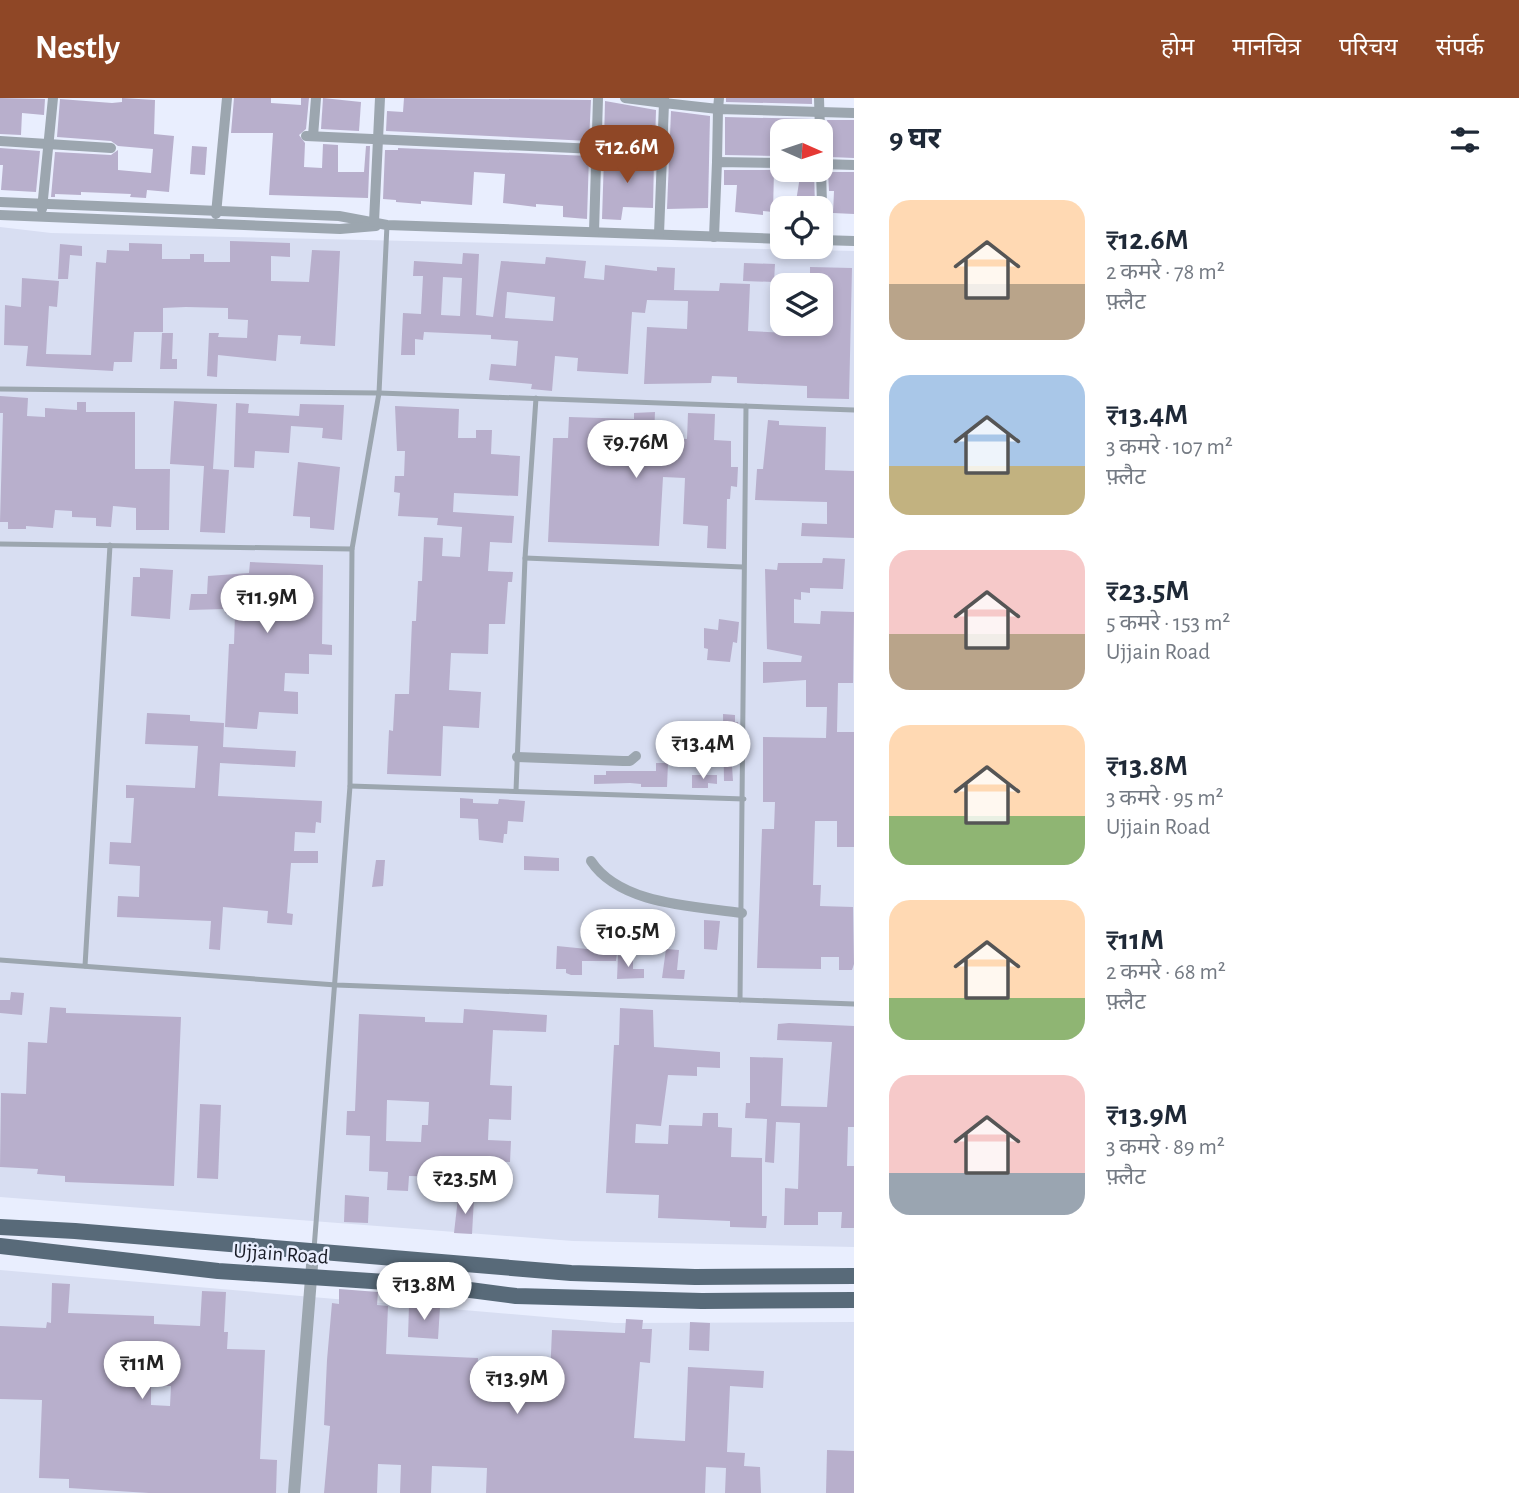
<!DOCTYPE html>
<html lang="hi">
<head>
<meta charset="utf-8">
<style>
  :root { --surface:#fff; --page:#f6f6f7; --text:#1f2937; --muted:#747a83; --accent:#8f4726 }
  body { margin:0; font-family:"Alegreya Sans","Noto Sans Devanagari",sans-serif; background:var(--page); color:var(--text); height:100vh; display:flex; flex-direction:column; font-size:26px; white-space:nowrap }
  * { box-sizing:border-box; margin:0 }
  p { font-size:23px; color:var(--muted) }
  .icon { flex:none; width:38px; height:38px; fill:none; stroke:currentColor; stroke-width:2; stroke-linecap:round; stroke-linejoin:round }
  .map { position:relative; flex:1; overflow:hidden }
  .panel { display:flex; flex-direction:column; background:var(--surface); width:665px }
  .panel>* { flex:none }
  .needle { width:46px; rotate:93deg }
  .fabs { position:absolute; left:770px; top:21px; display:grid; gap:14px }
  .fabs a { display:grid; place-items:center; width:63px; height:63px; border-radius:14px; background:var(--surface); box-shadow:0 4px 10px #0003; font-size:35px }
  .price { position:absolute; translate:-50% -60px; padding:0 16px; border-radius:24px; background:#fff; color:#222; font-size:23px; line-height:46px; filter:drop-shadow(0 2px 4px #0008) }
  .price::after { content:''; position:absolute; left:50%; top:42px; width:21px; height:16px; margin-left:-10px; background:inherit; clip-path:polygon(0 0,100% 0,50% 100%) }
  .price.on { background:var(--accent); color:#fff }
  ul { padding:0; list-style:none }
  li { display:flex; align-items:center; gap:21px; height:175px; padding:0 35px }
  li span { display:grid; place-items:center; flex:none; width:196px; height:140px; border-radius:21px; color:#555 }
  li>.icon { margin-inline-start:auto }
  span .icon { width:84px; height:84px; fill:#fffc; stroke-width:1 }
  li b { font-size:30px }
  h2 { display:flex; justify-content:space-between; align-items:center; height:84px; padding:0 35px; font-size:30px }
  header { display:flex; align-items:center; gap:42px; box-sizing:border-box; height:98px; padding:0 35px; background:var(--accent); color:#fff }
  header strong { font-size:33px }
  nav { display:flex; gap:38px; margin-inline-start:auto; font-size:24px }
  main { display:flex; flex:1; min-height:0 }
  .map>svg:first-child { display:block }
  .built { fill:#d8def2; fill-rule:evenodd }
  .building { fill:#b8afcc; fill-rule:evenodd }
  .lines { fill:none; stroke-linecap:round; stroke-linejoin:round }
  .service { stroke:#9ca6af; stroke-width:5 }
  .minor { stroke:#9ca6af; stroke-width:10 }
  .tertiary { stroke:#9ca6af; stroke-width:12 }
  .primary { stroke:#586a79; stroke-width:16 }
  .labels { text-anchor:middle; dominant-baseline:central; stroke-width:5; stroke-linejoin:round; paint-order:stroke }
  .street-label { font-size:21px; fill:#191c26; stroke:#e9eefe }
</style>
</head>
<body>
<header>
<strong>Nestly</strong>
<nav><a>होम</a><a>मानचित्र</a><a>परिचय</a><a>संपर्क</a></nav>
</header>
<main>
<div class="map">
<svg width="854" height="1395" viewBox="0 0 854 1395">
  <rect width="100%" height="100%" fill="#e9eefe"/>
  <g class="built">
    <path d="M 0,129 L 51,135 L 854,153 L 854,1149 L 573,1143 L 0,1099 ZM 782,187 L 821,187 L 821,226 L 782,226 Z"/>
    <path d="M 0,1172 L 615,1225 L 854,1224 L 854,1395 L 0,1395 Z"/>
  </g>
  <g class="building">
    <path d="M 0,0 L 45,1 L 44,17 L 22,15 L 21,37 L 0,36 Z"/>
    <path d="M 122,0 L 155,2 L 154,36 L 174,38 L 169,94 L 147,92 L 146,100 L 130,99 L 131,96 L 81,94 L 81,97 L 55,96 L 55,99 L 51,99 L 55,54 L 111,57 L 118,52 L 118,72 L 151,75 L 153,51 L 118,48 L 111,43 L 57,39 L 60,1 L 112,5 L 122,4 Z"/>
    <path d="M 234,0 L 271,0 L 271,5 L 301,7 L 301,0 L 309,0 L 306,31 L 299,37 L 305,45 L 304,69 L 322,70 L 323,46 L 338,47 L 338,74 L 364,74 L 366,48 L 370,48 L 368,100 L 269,97 L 273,35 L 231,35 Z"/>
    <path d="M 323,0 L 361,4 L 359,33 L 321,31 Z"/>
    <path d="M 404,0 L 591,2 L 589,43 L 386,33 L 387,13 L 403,14 Z"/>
    <path d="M 726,0 L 812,0 L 812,6 L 726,4 Z"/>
    <path d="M 605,3 L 656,12 L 655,46 L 604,44 Z"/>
    <path d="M 671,13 L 710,18 L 708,110 L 667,111 Z"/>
    <path d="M 725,19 L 812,21 L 813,33 L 782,33 L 782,58 L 725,57 Z"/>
    <path d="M 827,22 L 854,22 L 854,60 L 830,59 Z"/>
    <path d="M 192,48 L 207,49 L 205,77 L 190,76 Z"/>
    <path d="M 0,50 L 40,53 L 36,94 L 1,92 L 3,67 L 0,67 Z"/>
    <path d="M 398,50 L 589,58 L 587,121 L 563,119 L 563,108 L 536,106 L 536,109 L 503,105 L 505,76 L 474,74 L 472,107 L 421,103 L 421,106 L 396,104 L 396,102 L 383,101 L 385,52 L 398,52 Z"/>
    <path d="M 604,59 L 654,61 L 653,110 L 623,109 L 621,122 L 602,121 Z"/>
    <path d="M 724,72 L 774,72 L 773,114 L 763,113 L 763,117 L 735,114 L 737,87 L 724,87 Z"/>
    <path d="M 801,72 L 814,72 L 815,110 L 795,110 Z"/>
    <path d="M 828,74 L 854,74 L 854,116 L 833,115 L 834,93 L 829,93 Z"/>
    <path d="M 230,143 L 290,145 L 290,159 L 271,158 L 271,183 L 309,184 L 312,152 L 340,153 L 335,248 L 300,246 L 301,238 L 278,237 L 276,263 L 218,257 L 217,279 L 207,278 L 209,235 L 219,235 L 218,239 L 247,240 L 248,222 L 228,221 L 228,210 L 186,209 L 163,210 L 163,234 L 134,234 L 132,264 L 114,264 L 113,273 L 26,268 L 28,248 L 4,247 L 5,207 L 21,209 L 22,180 L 59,183 L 57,209 L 49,208 L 46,256 L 91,257 L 96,164 L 106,165 L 107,152 L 129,153 L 129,145 L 162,146 L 162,161 L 190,161 L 190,156 L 204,156 L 204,164 L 230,164 Z"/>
    <path d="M 60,146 L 82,148 L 82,158 L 70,157 L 68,181 L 58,181 Z"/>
    <path d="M 463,155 L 479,156 L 476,217 L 493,219 L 501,163 L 545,166 L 546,159 L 586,163 L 584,180 L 604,182 L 605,167 L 657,173 L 657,169 L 675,170 L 674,192 L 719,193 L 720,185 L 750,186 L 748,233 L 809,236 L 809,226 L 821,226 L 821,187 L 810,187 L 810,169 L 852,170 L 849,301 L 807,300 L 807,288 L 737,285 L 737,279 L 712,278 L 711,285 L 644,286 L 647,229 L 687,231 L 688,203 L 647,202 L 645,215 L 632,214 L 628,276 L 577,273 L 578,260 L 555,258 L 552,293 L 531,291 L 532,286 L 489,282 L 491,266 L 516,268 L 518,243 L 491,241 L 491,237 L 424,234 L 423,242 L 415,241 L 415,257 L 401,257 L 403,215 L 421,216 L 423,178 L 413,178 L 414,163 L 462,166 ZM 443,179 L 462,180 L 460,218 L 441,217 ZM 507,194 L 555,199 L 553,223 L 505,220 Z"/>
    <path d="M 744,165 L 775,166 L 774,184 L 743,183 Z"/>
    <path d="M 162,235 L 173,235 L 172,261 L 177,261 L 177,271 L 160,271 Z"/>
    <path d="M 0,298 L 28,300 L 27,318 L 45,319 L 45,310 L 77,312 L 77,304 L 86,304 L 86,314 L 135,314 L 135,371 L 170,371 L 169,432 L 136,432 L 136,410 L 113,408 L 111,429 L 96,428 L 96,420 L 72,419 L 72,413 L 55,412 L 53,430 L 26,428 L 26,431 L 8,431 L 8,424 L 0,424 L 3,315 L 0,315 Z"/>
    <path d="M 174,303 L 217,306 L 213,371 L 229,372 L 225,435 L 200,434 L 204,368 L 170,366 Z"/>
    <path d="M 236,305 L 249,306 L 248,315 L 299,318 L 300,306 L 344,307 L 342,342 L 322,340 L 323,330 L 291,328 L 289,355 L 255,353 L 254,370 L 234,369 Z"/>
    <path d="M 395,308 L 459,311 L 458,340 L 476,340 L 476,332 L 492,332 L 491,356 L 520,358 L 518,398 L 454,395 L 453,414 L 514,418 L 512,445 L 490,444 L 488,473 L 513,474 L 512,484 L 508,484 L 505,526 L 489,526 L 488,556 L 451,555 L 449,592 L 481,594 L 479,630 L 443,628 L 441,678 L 387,676 L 389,632 L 393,633 L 395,596 L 409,596 L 412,523 L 416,523 L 418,483 L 422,483 L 424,439 L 443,440 L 442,458 L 460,459 L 462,429 L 437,427 L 438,420 L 398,418 L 400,395 L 394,394 L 395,378 L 404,378 L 405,353 L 397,353 Z"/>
    <path d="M 655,314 L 654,339 L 687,341 L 688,315 L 715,316 L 714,342 L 731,343 L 731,369 L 738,369 L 737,389 L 731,388 L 730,401 L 727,401 L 726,451 L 707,450 L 708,428 L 683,426 L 685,380 L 663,379 L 659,448 L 548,444 L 553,340 L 568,340 L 569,319 L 634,321 L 634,315 Z"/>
    <path d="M 768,322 L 779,323 L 779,327 L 826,329 L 825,372 L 854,373 L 854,440 L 801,438 L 802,425 L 827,426 L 827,404 L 755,402 L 757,371 L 763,371 Z"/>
    <path d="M 298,364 L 340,369 L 334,432 L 310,430 L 310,419 L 293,418 Z"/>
    <path d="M 823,460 L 845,461 L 843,491 L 810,490 L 810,495 L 801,494 L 801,502 L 794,501 L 794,525 L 820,526 L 821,513 L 854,514 L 853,585 L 838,585 L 837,634 L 854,634 L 854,749 L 837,749 L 837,723 L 815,723 L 813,787 L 821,787 L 820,808 L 853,809 L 854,866 L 852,872 L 839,872 L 839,859 L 821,859 L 821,871 L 757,870 L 762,731 L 774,731 L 775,704 L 763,704 L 763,639 L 826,640 L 827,609 L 806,609 L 806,582 L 763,585 L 763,564 L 801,564 L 802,558 L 767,551 L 765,471 L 777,472 L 778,465 L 822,465 Z"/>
    <path d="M 250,464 L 323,467 L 322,546 L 332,547 L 332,557 L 309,556 L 309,576 L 285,575 L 284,593 L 298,594 L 298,616 L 259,614 L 257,631 L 225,629 L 229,546 L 234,546 L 235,516 L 225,515 L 225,511 L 189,512 L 191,496 L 207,496 L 208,478 L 249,475 Z"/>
    <path d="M 140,470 L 173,472 L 170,521 L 131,518 L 133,479 L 140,479 Z"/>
    <path d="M 719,521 L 739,524 L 737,545 L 733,544 L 730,564 L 707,562 L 708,551 L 704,550 L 704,530 L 718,532 Z"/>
    <path d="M 147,615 L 190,617 L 190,623 L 224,625 L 223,649 L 296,653 L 295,669 L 220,665 L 218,698 L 322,703 L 321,725 L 316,724 L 315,735 L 295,734 L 294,753 L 318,753 L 318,765 L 291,765 L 287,815 L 293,816 L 292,827 L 267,825 L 268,813 L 223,809 L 220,852 L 209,851 L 211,823 L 117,819 L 118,798 L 139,799 L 140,768 L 109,766 L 110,744 L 131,745 L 134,700 L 126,700 L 126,687 L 195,690 L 198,648 L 145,646 Z"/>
    <path d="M 723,616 L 735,617 L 735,624 L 738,624 L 737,658 L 732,668 L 733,683 L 724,683 Z"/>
    <path d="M 656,665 L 668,665 L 667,689 L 641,689 L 641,686 L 630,685 L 594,686 L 594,677 L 606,677 L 606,673 L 656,673 Z"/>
    <path d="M 692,677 L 717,677 L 717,686 L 708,685 L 708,690 L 692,690 Z"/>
    <path d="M 460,700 L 473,701 L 473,705 L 498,706 L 499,701 L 525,703 L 523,724 L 508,723 L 507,736 L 504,736 L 503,745 L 479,742 L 478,721 L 460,720 Z"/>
    <path d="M 524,758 L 559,760 L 559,773 L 524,772 Z"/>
    <path d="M 376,762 L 385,762 L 383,788 L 372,789 Z"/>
    <path d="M 704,822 L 720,823 L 717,852 L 704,851 Z"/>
    <path d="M 557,848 L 617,854 L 616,863 L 582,863 L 582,877 L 571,877 L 566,875 L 566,871 L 556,871 Z"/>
    <path d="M 666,851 L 679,852 L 677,872 L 685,872 L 684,881 L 662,880 Z"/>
    <path d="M 618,857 L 633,861 L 633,871 L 644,871 L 644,880 L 617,881 Z"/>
    <path d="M 11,894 L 24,895 L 22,917 L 0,915 L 0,902 L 10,902 Z"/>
    <path d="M 50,909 L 66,910 L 66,915 L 181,919 L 174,1088 L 65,1084 L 65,1078 L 37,1076 L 38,1071 L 0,1069 L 1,995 L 26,996 L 28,944 L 47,945 Z"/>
    <path d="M 620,910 L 653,912 L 654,949 L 720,954 L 720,970 L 697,969 L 697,978 L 668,977 L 661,1028 L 636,1026 L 635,1045 L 668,1046 L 669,1027 L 702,1028 L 703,1015 L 718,1015 L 718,1029 L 732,1030 L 731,1059 L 762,1060 L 762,1118 L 767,1118 L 766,1130 L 730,1129 L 730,1123 L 658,1120 L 659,1097 L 606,1095 L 614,947 L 619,947 Z"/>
    <path d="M 464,911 L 547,917 L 546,934 L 493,932 L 490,987 L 512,988 L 511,1022 L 489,1021 L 488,1042 L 511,1043 L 510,1064 L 483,1063 L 482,1080 L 409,1078 L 408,1093 L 387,1092 L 388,1074 L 369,1073 L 370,1038 L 346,1037 L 347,1013 L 355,1013 L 359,916 L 425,919 L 425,924 L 463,925 ZM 387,1002 L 429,1004 L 428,1027 L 422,1027 L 421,1044 L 386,1043 Z"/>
    <path d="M 789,925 L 854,928 L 854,1029 L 848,1029 L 847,1068 L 854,1068 L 854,1130 L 841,1130 L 842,1114 L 818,1114 L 818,1127 L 784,1127 L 785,1090 L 798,1091 L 800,1025 L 776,1024 L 774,1065 L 765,1064 L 767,1021 L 745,1020 L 746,1005 L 750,1005 L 750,959 L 783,960 L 781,1008 L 827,1009 L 832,944 L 777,942 L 778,926 Z"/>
    <path d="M 200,1006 L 221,1007 L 218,1081 L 197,1080 Z"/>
    <path d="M 345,1097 L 369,1099 L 368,1125 L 344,1124 Z"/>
    <path d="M 458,1100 L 474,1100 L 472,1136 L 454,1135 Z"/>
    <path d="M 52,1185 L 70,1186 L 68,1215 L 154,1218 L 154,1226 L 200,1228 L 202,1193 L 226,1194 L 224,1234 L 228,1234 L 227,1251 L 265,1252 L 260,1361 L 277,1362 L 276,1395 L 149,1395 L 69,1390 L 69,1381 L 39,1380 L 42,1302 L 0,1301 L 0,1228 L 46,1230 L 47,1224 L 51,1225 ZM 151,1288 L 171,1288 L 170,1308 L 151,1307 Z"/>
    <path d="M 339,1191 L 378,1194 L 377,1207 L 388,1208 L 386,1256 L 478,1260 L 477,1276 L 550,1279 L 552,1232 L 625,1235 L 626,1221 L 643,1222 L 642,1231 L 652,1231 L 650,1265 L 640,1264 L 634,1340 L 685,1343 L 688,1269 L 764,1273 L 763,1290 L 730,1288 L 727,1354 L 745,1355 L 744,1368 L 760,1369 L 761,1395 L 725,1395 L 726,1370 L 706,1369 L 705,1395 L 486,1395 L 487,1370 L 432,1368 L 431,1395 L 400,1395 L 401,1367 L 378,1366 L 377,1395 L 324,1395 L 330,1328 L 324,1327 L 327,1262 L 332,1205 L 339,1206 Z"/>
    <path d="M 409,1208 L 440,1209 L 438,1241 L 408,1239 Z"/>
    <path d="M 690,1224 L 710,1225 L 709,1253 L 689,1252 Z"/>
    <path d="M 827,1352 L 854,1353 L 854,1395 L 826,1395 Z"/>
  </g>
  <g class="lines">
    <g class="service">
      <path d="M 0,291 L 379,295 L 854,312"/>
      <path d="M 0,446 L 352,451"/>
      <path d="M 525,460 L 743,469"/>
      <path d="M 350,688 L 744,701"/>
      <path d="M 516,693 L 525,460 L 536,300"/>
      <path d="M 0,862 L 336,887 L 854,906"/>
      <path d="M 85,868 L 110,447"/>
      <path d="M 740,902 L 746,308"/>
      <path d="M 314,1151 L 350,688 L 352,451 L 379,295 L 387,127"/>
    </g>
    <g class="minor">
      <path d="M 625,0 L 664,5 L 664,0"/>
      <path d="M 819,0 L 820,33"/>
      <path d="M 306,38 L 662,54"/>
      <path d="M 313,38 L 316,0"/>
      <path d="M 0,43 L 111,50"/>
      <path d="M 717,64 L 718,11 L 854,15"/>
      <path d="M 821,66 L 854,67"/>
      <path d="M 821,72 L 823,142"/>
      <path d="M 0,104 L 339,118 L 387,127 L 782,141"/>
      <path d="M 42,111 L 53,0"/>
      <path d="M 216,116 L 227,0"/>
      <path d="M 0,117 L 340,131 L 376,128"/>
      <path d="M 374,124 L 380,0"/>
      <path d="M 594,134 L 598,0"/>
      <path d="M 659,136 L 664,5 L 718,11 L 719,0"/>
      <path d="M 714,139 L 717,64 L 782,65"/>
      <path d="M 821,142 L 854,143"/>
      <path d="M 517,659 L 623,663 L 630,663 L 636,658"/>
      <path d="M 591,763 C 620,807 694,808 742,815"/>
    </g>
    <path class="tertiary" d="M 294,1395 L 313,1155"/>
    <g class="primary">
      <path d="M 0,1129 L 75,1133 L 571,1175 L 695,1179 L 854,1178"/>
      <path d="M 0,1148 L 218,1173 L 432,1187 L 516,1198 L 702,1203 L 854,1202"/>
    </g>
  </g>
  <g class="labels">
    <g class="street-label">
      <text transform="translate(281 1156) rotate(4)">Ujjain Road</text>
    </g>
  </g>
</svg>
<div class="fabs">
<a><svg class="needle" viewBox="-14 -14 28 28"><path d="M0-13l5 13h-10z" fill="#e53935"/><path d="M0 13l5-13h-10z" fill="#747a83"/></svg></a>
<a><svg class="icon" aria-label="locate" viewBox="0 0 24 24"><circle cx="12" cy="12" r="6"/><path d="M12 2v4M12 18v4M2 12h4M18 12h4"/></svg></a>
<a><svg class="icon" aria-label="layers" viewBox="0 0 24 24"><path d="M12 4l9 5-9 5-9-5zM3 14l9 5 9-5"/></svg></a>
</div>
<b class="price on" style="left:627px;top:87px">₹12.6M</b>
<b class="price" style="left:636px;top:382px">₹9.76M</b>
<b class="price" style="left:267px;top:537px">₹11.9M</b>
<b class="price" style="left:703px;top:683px">₹13.4M</b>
<b class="price" style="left:628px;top:871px">₹10.5M</b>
<b class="price" style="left:465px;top:1118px">₹23.5M</b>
<b class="price" style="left:424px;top:1224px">₹13.8M</b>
<b class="price" style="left:142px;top:1303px">₹11M</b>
<b class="price" style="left:517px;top:1318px">₹13.9M</b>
</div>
<section class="panel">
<h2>9 घर<svg class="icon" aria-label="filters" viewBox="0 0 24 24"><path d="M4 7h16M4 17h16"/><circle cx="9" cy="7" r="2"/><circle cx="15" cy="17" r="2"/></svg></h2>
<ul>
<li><span style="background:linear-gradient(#ffd9b3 60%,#b9a48a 0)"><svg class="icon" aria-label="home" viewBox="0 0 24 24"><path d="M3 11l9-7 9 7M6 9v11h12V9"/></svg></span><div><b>₹12.6M</b><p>2 कमरे · 78 m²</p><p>फ़्लैट</p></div></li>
<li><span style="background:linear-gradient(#a9c7e8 65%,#c2b280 0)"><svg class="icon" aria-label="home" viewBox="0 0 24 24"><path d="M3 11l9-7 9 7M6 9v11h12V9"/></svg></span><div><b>₹13.4M</b><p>3 कमरे · 107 m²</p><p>फ़्लैट</p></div></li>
<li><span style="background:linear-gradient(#f6c9c9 60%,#b9a48a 0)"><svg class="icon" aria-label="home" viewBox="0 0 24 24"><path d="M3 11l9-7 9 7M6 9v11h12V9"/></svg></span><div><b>₹23.5M</b><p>5 कमरे · 153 m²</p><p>Ujjain Road</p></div></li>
<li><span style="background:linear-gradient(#ffd9b3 65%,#8fb573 0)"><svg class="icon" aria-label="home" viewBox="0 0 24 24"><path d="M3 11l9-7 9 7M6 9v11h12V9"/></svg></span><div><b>₹13.8M</b><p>3 कमरे · 95 m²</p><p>Ujjain Road</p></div></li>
<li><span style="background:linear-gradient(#ffd9b3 70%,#8fb573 0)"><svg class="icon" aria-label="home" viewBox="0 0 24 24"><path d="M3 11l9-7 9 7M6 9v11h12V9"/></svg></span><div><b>₹11M</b><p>2 कमरे · 68 m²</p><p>फ़्लैट</p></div></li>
<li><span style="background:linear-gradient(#f6c9c9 70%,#9aa5b1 0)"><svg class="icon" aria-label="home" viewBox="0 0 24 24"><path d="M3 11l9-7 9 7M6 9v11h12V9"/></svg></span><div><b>₹13.9M</b><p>3 कमरे · 89 m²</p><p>फ़्लैट</p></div></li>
</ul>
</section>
</main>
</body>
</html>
